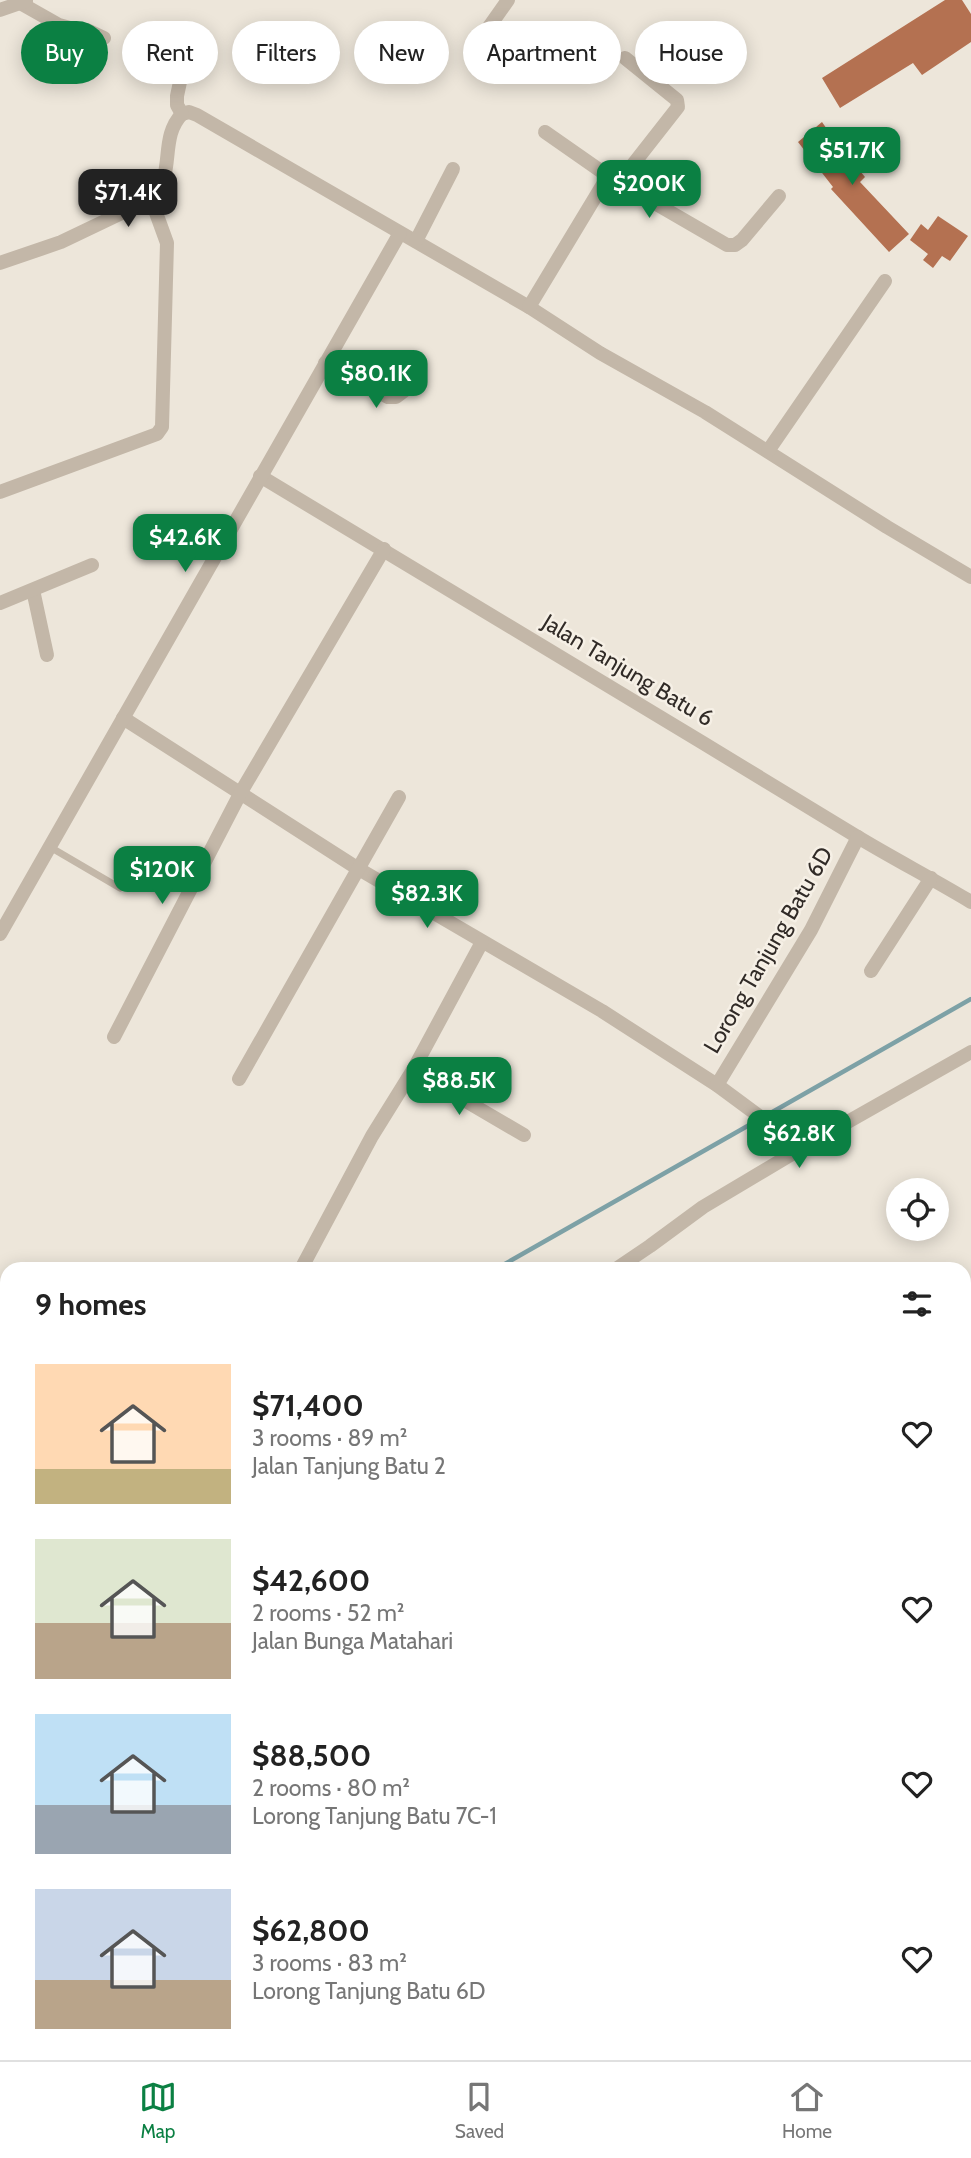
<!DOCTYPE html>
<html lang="en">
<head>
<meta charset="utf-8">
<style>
  :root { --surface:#fff; --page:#f2f2f2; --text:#222; --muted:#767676; --line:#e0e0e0; --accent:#0b8043 }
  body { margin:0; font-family:Cabin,sans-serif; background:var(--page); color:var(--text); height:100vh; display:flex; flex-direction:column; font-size:26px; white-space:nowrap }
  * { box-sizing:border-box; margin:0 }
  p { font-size:23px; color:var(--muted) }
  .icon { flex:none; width:38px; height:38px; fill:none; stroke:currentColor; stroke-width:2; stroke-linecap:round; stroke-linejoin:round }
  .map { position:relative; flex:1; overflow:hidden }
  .side { position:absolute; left:0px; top:1262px; width:971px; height:800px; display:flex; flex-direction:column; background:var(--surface); border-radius:21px 21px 0 0; box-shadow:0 4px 18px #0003 }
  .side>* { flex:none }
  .banner { position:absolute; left:21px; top:21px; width:929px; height:63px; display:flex; gap:14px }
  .controls { position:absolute; left:886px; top:1178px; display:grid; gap:14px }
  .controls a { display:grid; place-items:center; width:63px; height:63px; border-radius:50%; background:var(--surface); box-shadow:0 4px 18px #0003; font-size:35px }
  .price { position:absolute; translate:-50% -60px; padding:0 16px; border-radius:14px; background:var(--accent); color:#fff; font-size:23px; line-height:46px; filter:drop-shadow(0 2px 4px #0008) }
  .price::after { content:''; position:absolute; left:50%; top:42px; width:21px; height:16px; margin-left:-10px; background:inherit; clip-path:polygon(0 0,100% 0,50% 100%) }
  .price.on { background:#222; color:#fff }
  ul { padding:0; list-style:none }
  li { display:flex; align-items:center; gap:21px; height:175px; padding:0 35px }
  li span { display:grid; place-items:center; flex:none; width:196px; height:140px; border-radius:0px; color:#555 }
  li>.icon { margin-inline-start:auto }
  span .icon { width:84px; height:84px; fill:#fffc; stroke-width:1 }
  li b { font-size:30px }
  h2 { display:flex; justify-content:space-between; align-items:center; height:84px; padding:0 35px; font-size:30px }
  .chip { padding:0 24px; border-radius:32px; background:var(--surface); box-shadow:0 4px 18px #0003; font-size:24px; line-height:63px }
  .chip.on { background:var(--accent); color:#fff }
  .tab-bar { display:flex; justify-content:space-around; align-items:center; height:98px; border-top:2px solid var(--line); background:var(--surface); font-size:19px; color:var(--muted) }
  .tab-bar a { display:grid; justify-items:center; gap:4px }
  .tab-bar .on { color:var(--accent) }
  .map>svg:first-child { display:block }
  .green { fill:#aeba9d }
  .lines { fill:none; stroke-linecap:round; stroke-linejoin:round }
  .stream { stroke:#7da1a6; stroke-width:4.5 }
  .building { fill:#b47151 }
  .service { stroke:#c3b7a8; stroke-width:7 }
  .minor { stroke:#c3b7a8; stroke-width:14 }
  .labels { text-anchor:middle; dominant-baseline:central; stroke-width:5; stroke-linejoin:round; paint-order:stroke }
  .street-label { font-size:23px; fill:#312b27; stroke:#f6f0e6 }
</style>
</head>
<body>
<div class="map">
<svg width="971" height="2060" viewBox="0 0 971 2060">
  <rect width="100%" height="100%" fill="#ede6da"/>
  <g class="green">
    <path d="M 7,1688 L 7,1901 L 0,1902 L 0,1690 Z"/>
    <path d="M 7,1918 L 7,1971 L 0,1969 L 0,1919 Z"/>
  </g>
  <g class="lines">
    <path class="stream" d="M 496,1269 L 971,999"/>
  </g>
  <g class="building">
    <path d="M 945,0 L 962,0 L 971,14 L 971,42 L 922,75 L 913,63 L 840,108 L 822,78 Z"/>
    <path d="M 822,122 L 854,168 L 856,166 L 865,177 L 860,182 L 909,234 L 889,252 L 831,189 L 833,187 L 798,142 Z"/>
    <path d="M 938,216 L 968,236 L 950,261 L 942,256 L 933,268 L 923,260 L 928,254 L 910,240 L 921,224 L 928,230 Z"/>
  </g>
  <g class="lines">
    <path class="service" d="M 50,847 L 120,888"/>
    <g class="minor">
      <path d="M 20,3 L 59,25 L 77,30 L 87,30 L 104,38"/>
      <path d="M 0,10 L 26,1"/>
      <path d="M 477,44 L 508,0"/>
      <path d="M 182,114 L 189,112 L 197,115 L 529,307 L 600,353 L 705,412 L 887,527 L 971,577"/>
      <path d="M 182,114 L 177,105 L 177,96 L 190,35"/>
      <path d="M 545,132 L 608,176"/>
      <path d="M 620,181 L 678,107 L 677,100 L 625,58"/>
      <path d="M 416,241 L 453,169"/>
      <path d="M 0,263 L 61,242 L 151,199 C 177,175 158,139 182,114"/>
      <path d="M 529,307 L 608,176 L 727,245 L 735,245 L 742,240 L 779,196"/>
      <path d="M 325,363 L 388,397 L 396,397 L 404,391 L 413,376"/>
      <path d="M 768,451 L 885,281"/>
      <path d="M 260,476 C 459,596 658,715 856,836 C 894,859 933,879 971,902"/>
      <path d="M 0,492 L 157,434 L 162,427 L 167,243 L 151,199"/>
      <path d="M 33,590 L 47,655"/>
      <path d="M 0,603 L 92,565"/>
      <path d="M 123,718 L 357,868 L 602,1011 L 717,1085 L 786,1136 L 798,1151"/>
      <path d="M 0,934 L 400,233"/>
      <path d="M 871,971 L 931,878"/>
      <path d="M 114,1037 L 241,792 L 384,549"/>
      <path d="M 413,1070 L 524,1135"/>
      <path d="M 239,1079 L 399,797"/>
      <path d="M 717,1085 L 811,930 L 858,837"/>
      <path d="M 301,1269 L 372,1136 L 413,1070 L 482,942"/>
      <path d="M 616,1269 L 650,1246 L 703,1207 L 807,1145 L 971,1052"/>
      <path d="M 964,1398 L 971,1394"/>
      <path d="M 0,1533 L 7,1532"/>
      <path d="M 0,1981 L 7,1980"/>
      <path d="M 152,2054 L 153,2060"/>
      <path d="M 420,2054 L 421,2060"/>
      <path d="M 820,2060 L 830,2054"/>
    </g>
  </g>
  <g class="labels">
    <g class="street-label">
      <text transform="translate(628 670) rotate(31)">Jalan Tanjung Batu 6</text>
      <text transform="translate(768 950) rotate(-60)">Lorong Tanjung Batu 6D</text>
    </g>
  </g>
</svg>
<div class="controls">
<a><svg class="icon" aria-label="locate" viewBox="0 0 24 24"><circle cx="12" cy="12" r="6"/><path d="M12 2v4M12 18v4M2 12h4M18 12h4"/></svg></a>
</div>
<b class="price" style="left:852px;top:187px">$51.7K</b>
<b class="price" style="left:649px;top:220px">$200K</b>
<b class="price on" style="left:128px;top:229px">$71.4K</b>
<b class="price" style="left:376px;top:410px">$80.1K</b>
<b class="price" style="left:185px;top:574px">$42.6K</b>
<b class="price" style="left:162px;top:906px">$120K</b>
<b class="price" style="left:427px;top:930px">$82.3K</b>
<b class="price" style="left:459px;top:1117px">$88.5K</b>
<b class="price" style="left:799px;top:1170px">$62.8K</b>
<div class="banner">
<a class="chip on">Buy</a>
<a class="chip">Rent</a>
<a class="chip">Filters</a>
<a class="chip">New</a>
<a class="chip">Apartment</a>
<a class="chip">House</a>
</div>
<section class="side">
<h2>9 homes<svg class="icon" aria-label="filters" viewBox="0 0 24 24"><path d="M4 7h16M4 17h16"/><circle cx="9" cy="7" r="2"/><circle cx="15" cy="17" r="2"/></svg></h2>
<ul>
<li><span style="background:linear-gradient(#ffd9b3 75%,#c2b280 0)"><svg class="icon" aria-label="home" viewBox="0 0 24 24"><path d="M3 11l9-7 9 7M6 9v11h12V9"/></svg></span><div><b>$71,400</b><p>3 rooms · 89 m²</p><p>Jalan Tanjung Batu 2</p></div><svg class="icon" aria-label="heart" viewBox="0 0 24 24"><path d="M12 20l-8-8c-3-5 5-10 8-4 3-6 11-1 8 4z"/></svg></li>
<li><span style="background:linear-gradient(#dfe7d0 60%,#b9a48a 0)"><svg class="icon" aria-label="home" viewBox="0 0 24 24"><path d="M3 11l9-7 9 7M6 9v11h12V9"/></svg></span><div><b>$42,600</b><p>2 rooms · 52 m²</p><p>Jalan Bunga Matahari</p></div><svg class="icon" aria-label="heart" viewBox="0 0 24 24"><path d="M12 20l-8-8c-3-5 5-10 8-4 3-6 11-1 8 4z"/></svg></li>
<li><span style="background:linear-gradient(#bfe0f5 65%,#9aa5b1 0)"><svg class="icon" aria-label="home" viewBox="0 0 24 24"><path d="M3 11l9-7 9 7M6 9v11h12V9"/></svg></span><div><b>$88,500</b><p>2 rooms · 80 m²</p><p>Lorong Tanjung Batu 7C-1</p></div><svg class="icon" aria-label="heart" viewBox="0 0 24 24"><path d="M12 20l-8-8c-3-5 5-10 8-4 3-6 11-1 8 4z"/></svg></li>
<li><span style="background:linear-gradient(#c9d6e8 65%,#b9a48a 0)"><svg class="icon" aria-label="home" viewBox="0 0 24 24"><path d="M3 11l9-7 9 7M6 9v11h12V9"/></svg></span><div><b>$62,800</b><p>3 rooms · 83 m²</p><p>Lorong Tanjung Batu 6D</p></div><svg class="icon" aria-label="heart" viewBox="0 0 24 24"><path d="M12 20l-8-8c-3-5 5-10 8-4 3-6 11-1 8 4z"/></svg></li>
</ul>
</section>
</div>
<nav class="tab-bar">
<a class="on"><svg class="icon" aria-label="map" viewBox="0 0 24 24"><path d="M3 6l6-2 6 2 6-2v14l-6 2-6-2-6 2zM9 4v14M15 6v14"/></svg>Map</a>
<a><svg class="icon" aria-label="saved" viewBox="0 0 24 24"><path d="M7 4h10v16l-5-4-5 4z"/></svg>Saved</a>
<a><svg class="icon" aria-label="home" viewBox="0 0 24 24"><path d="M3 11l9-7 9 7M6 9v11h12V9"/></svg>Home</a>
</nav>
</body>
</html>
